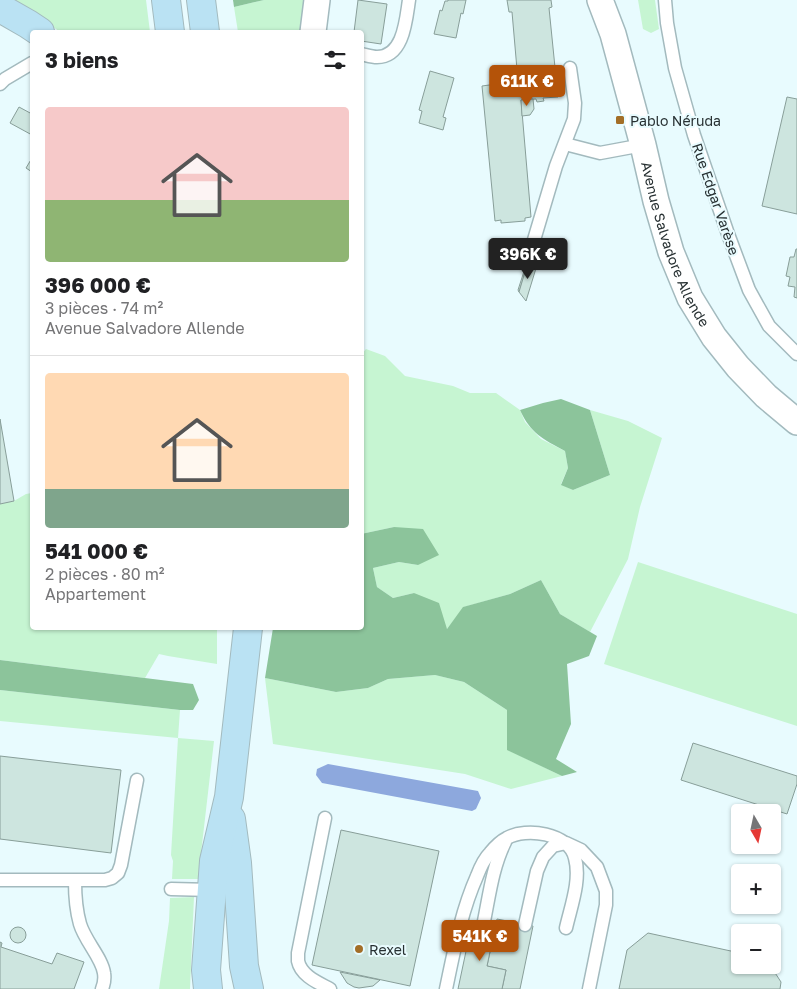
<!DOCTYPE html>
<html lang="fr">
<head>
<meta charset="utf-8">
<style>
  :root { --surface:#fff; --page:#f6f6f6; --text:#202124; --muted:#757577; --line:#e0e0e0; --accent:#b45309 }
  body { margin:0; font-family:"Golos Text",sans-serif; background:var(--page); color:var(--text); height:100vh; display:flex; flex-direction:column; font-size:19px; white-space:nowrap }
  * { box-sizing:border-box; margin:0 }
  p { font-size:16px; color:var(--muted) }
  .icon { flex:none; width:28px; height:28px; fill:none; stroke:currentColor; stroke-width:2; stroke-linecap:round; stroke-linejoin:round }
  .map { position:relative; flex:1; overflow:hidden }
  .drawer { position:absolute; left:30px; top:30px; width:334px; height:600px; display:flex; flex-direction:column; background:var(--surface); border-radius:5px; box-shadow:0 1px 4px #0004 }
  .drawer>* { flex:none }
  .needle { width:32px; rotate:171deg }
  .buttons { position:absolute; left:731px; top:804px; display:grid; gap:10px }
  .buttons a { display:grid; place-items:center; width:50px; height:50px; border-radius:5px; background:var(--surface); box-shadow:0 1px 4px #0004; font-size:25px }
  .price { position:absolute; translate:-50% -42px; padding:0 11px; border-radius:5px; background:var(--accent); color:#fff; font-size:16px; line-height:32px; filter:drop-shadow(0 1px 2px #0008) }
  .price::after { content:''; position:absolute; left:50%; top:30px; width:15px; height:11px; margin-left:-8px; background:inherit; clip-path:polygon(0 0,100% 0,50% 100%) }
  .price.selected { background:#222; color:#fff }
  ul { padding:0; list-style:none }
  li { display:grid; align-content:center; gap:10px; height:265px; padding:0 15px }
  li+li { border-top:1px solid var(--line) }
  li span { display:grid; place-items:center; height:155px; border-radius:5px; color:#555 }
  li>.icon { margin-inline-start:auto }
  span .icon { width:90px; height:90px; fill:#fffc; stroke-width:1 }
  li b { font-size:21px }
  h2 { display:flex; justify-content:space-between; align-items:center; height:60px; padding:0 15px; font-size:21px }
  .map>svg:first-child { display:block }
  .green { fill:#c6f5d2 }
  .forest { fill:#8cc49b }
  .water { fill:#8da8dd }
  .building { fill:#cde5df; stroke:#889e99 }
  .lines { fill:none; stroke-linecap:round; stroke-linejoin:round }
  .service-casing { stroke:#a3babe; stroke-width:15 }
  .minor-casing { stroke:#a3babe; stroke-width:28 }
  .secondary-casing { stroke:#a3babe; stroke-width:30 }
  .service { stroke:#fff; stroke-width:12 }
  .minor { stroke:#fff; stroke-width:25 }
  .secondary { stroke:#bae2f3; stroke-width:28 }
  .poi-dot { fill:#a36e27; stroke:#e8fbfe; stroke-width:2 }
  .labels { text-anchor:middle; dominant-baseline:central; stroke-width:4; stroke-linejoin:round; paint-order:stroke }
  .poi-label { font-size:14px; fill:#273032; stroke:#e8fbfe; text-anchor:start }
  .street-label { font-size:14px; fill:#273032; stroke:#e8fbfe }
</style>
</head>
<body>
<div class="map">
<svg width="797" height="989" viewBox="0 0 797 989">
  <rect width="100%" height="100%" fill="#e8fbfe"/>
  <g class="green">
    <path d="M 11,0 L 146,0 L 150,32 L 60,32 L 40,17 Z"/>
    <path d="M 264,0 L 308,0 L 304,27 L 300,32 L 238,32 L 234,7 Z"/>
    <path d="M 638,0 L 655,0 L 659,29 L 651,33 L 643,29 Z"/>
    <path d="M 366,349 L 385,356 L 405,376 L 453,386 L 470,393 L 496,393 L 520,410 L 525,422 L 541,439 L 565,451 L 568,468 L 561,484 L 573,490 L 610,475 L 590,410 L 628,421 L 662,438 L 640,507 L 628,559 L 590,632 L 560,614 L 541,580 L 510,594 L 464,607 L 447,629 L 414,593 L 393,598 L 377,587 L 373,568 L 399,562 L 418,565 L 394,527 L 361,534 L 361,355 Z"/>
    <path d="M 32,493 L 32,628 L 217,628 L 217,664 L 168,656 L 159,654 L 145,678 L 0,660 L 0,504 L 14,501 L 26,494 Z"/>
    <path d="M 638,562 L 797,614 L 797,726 L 604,664 Z"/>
    <path d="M 435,675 L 464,682 L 507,710 L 508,750 L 562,776 L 511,789 L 465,774 L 273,744 L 265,678 L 336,692 L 368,688 L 388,679 Z"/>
    <path d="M 0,690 L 180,710 L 178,738 L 214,741 L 198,879 L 172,879 L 173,861 L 171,855 L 178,738 L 0,721 Z"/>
    <path d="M 194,897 L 190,989 L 159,989 L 169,921 L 170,898 Z"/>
  </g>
  <g class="forest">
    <path d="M 233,0 L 264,0 L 234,7 Z"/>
    <path d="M 561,399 L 590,410 L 610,475 L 573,490 L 561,485 L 568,468 L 565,451 C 543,439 531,434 520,410 L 543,403 Z"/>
    <path d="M 394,527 L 423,529 L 439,555 L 418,565 L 399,562 L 373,568 L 377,587 L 393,598 L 414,593 L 439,603 L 447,629 L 463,607 L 510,594 L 541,580 L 560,614 L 597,636 L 589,656 L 567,664 L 571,724 L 556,759 L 577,772 L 562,776 L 507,750 L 507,710 L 464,682 L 435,675 L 388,679 L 368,688 L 336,692 L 265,678 L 273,628 L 361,628 L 361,534 Z"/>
    <path d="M 0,660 L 193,684 L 199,700 L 193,710 L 180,710 L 0,690 Z"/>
  </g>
  <path class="water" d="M 328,764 L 478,791 L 481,798 L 476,809 L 472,811 L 322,783 L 316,775 L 317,769 Z"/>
  <g class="building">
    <path d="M 358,0 L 387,4 L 381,44 L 361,41 L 361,32 L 354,32 Z"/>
    <path d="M 448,0 L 466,0 L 463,14 L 461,13 L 456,38 L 434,34 L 440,10 L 442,11 L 445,1 L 448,1 Z"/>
    <path d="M 507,0 L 551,0 L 552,7 L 549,8 L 558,97 L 543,98 L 544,101 L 537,102 L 536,99 L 521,100 L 531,217 L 525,218 L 525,221 L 501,223 L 501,220 L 495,221 L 482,86 L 518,81 L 512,12 L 509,12 Z"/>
    <path d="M 430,71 L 454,78 L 443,117 L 446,118 L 443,130 L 419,123 L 422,111 L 419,110 Z"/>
    <path d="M 787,97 L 797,99 L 797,214 L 762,206 Z"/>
    <path d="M 533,99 L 534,109 L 530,115 L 522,116 L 521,100 Z"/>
    <path d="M 19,107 L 32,114 L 32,135 L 10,123 Z"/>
    <path d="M 32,158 L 32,172 L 26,168 Z"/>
    <path d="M 796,249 L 797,249 L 797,298 L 794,297 L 795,287 L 788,286 L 790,277 L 786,276 L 790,257 L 794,257 Z"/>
    <path d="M 527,262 L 528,262 L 519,292 L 518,290 Z"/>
    <path d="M 528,262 L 537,265 L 526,301 L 519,292 Z"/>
    <path d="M 0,419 L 14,501 L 0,504 Z"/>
    <path d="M 693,743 L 797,776 L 797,784 L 787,814 L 681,780 Z"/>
    <path d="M 0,756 L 121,770 L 111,853 L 0,839 Z"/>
    <path d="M 341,830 L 439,851 L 410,986 L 312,965 Z"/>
    <path d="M 497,919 L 533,926 L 520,989 L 502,989 L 506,970 L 487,966 Z"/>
    <path d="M 472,923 L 495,928 L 487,966 L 506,970 L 502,989 L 458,989 Z"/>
    <circle cx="18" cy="935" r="8"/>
    <path d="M 648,933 L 740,953 L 740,965 L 770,965 L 781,982 L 780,989 L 619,989 L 627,950 Z"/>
    <path d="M 0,942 L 2,943 L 1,947 L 52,964 L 57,953 L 84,962 L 74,989 L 0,989 Z"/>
    <path d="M 340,972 L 380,980 L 373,986 L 359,988 L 354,987 L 347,983 Z"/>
  </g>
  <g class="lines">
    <g class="service-casing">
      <g id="service">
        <path d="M 665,0 L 667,23 L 675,68 L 694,135 L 728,234 L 749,290 L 769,326 L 797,354"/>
        <path d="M 361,54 C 366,55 372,57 377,57 C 404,57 406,19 409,0"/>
        <path d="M 0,84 L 5,79 L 32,63"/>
        <path d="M 565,144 L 600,153 L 643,145"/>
        <path d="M 531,250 L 556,166 L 574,119 L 575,103 L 570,68"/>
        <path d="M 325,818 L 298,953 C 298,956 298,959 298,961 C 301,976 319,983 330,989"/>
        <path d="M 0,880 L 105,880 L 112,878 L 118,873 L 121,865 L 137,780"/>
        <path d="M 75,881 C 75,895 76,910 80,924 C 85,941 102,958 104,973 C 105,979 104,984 102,989"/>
        <path d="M 171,889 L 212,890"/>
        <path d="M 525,925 L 537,871 L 543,857 L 553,846 L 566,843 L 581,850 L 597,867 L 606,891 L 606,905 L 589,989"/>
        <path d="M 483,926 C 489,898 492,868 505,842"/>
        <path d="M 446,989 C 454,951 461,912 477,876 C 480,868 484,859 490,853 C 494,848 501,841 507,838 C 526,827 569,833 575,858 C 581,880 571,906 566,928"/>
      </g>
    </g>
    <g class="minor-casing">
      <g id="minor">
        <path id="s1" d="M 600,0 L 613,34 L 643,145 L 656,201 L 671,252 L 690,298 L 714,337 L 738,367 L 766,396 L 797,422"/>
        <path d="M 313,32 L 317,0"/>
      </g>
    </g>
    <g class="secondary-casing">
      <g id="secondary">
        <path d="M 166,0 L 170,32"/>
        <path d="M 201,0 L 205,32"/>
        <path d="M 0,8 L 28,24 L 40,32"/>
        <path d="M 231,819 L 237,863 L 244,966 L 249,989"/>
        <path d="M 208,989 L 206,970 L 214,861 L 229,797 L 248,628"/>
      </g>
    </g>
    <use href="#service" class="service"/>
    <use href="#minor" class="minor"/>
    <use href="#secondary" class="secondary"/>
  </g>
  <g class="poi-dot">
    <rect x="615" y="115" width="10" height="10" rx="2.5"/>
    <circle cx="359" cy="949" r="5"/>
  </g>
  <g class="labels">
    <g class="poi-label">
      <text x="630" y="120">Pablo Néruda</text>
      <text x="369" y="949">Rexel</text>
    </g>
    <g class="street-label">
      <text transform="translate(716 199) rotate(71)">Rue Edgar Varèse</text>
      <text stroke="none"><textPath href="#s1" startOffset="256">Avenue Salvadore Allende</textPath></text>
    </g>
  </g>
</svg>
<div class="buttons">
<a><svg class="needle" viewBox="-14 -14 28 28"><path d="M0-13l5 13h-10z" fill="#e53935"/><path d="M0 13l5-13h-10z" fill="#757577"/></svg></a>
<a>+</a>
<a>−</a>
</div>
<b class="price" style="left:527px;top:107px">611K €</b>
<b class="price selected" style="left:528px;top:280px">396K €</b>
<b class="price" style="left:480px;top:962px">541K €</b>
<section class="drawer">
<h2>3 biens<svg class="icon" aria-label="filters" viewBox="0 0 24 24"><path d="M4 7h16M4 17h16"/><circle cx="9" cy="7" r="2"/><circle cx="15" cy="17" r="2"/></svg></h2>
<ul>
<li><span style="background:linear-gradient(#f6c9c9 60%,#8fb573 0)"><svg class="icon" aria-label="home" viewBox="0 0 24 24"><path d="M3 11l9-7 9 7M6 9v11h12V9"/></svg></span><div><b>396 000 €</b><p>3 pièces · 74 m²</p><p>Avenue Salvadore Allende</p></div></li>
<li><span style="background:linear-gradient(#ffd9b3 75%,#7fa58c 0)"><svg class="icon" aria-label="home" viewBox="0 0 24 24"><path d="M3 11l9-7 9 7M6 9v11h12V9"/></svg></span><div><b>541 000 €</b><p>2 pièces · 80 m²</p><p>Appartement</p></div></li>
</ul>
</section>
</div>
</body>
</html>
